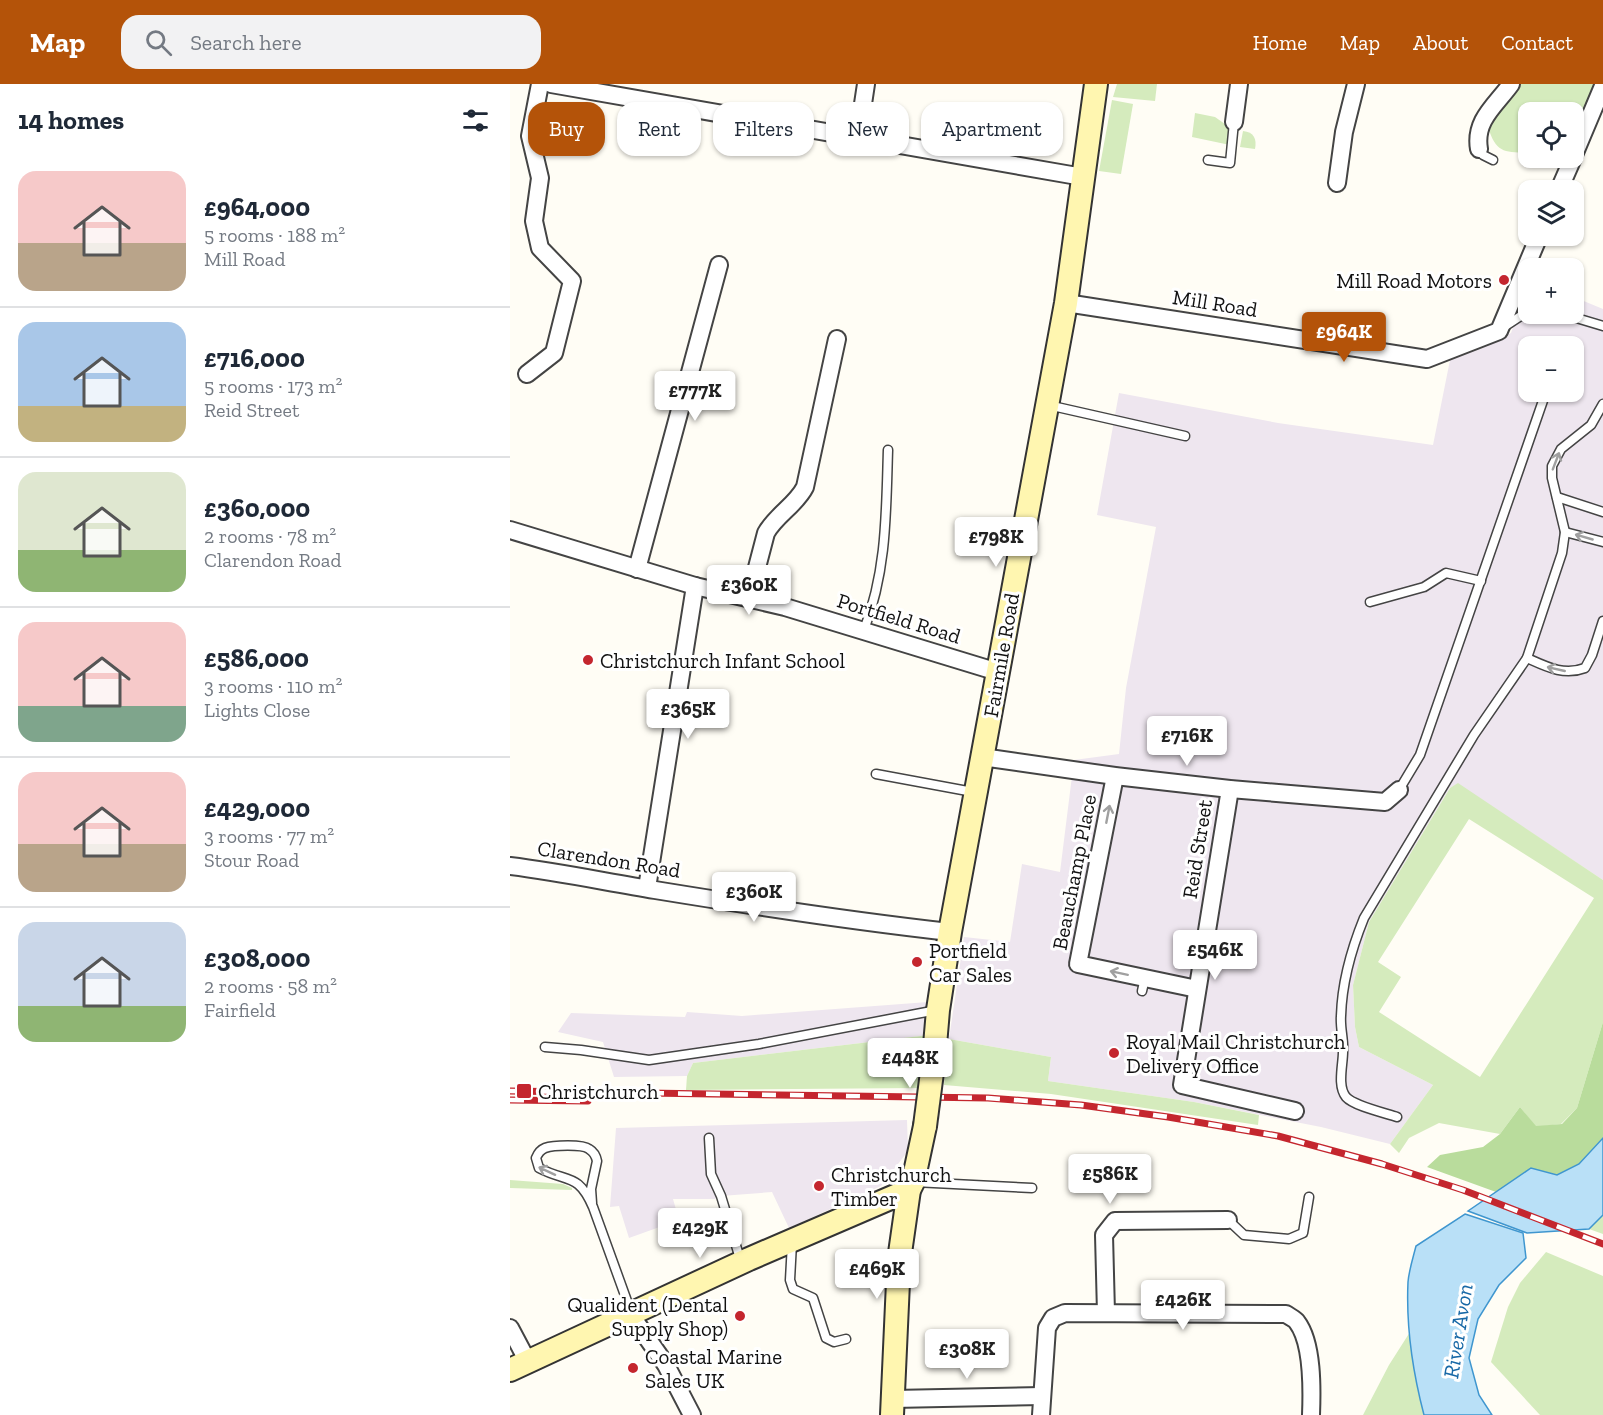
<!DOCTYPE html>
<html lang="en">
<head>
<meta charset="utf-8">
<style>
  :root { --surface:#fff; --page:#f2f2f3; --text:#1f2937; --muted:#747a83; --line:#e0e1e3; --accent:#b45309 }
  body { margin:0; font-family:"Zilla Slab",serif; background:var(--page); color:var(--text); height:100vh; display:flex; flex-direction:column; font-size:22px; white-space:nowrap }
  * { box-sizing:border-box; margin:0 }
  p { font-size:20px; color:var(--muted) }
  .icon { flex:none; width:33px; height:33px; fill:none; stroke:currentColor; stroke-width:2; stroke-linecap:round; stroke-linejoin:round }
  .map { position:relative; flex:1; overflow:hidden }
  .sheet { display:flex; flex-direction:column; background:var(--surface); width:510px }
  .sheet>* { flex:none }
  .top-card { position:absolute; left:18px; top:18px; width:570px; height:54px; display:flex; gap:12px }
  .fabs { position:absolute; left:1008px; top:18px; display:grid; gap:12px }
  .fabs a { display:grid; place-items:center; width:66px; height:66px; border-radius:12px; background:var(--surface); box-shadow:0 2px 4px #0004; font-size:30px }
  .price { position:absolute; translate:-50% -51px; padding:0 14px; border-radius:6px; background:#fff; color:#222; font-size:20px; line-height:39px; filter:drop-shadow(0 2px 3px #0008) }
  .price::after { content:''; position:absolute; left:50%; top:36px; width:18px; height:14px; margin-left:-9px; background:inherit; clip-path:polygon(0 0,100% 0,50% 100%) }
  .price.selected { background:var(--accent); color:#fff }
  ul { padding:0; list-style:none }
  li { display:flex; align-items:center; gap:18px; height:150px; padding:0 18px }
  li+li { border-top:2px solid var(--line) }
  li span { display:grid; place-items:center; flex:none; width:168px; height:120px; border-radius:18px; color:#555 }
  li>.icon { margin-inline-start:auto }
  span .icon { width:72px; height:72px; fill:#fffc; stroke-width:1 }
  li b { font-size:26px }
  h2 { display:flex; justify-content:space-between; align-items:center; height:72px; padding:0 18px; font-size:26px }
  .pill { padding:0 21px; border-radius:18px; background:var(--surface); box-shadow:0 2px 4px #0004; font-size:21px; line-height:54px }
  .pill.selected { background:var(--accent); color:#fff }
  header { display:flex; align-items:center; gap:36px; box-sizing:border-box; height:84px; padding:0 30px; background:var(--accent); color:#fff }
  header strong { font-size:28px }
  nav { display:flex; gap:33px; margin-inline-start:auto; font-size:21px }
  .search { width:420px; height:54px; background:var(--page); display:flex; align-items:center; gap:15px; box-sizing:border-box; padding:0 21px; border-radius:18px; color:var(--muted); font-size:22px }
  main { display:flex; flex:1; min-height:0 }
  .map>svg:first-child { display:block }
  .industrial { fill:#eee6ef; fill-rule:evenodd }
  .green { fill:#d5ebbd; fill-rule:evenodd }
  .forest { fill:#b9dc9c }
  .water { fill:#b9e0f7; stroke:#3f96cf; stroke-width:1.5 }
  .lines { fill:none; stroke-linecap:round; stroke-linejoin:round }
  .service-casing { stroke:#444; stroke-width:11 }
  .minor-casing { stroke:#444; stroke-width:20 }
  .secondary-casing { stroke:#333; stroke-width:26 }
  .service { stroke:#fff; stroke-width:8 }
  .minor { stroke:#fff; stroke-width:16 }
  .secondary { stroke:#fff6b0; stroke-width:22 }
  .rail-casing { stroke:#c4262e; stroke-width:7 }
  .rail { stroke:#fff; stroke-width:4.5; stroke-dasharray:14; stroke-linecap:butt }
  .secondary-bridge-casing { stroke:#333; stroke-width:26; stroke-linecap:butt }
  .secondary-bridge { stroke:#fff6b0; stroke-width:22 }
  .oneway { stroke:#a0a0a0 }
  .poi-dot { fill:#c4262e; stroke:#fff; stroke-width:2 }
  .labels { text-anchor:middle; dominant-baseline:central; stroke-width:6; stroke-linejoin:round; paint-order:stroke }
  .poi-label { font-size:21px; fill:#111; stroke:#fff; text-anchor:start }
  .street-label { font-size:21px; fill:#111; stroke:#fff }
  .water-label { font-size:22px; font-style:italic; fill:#1768a6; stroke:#fff }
</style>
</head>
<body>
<header>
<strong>Map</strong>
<div class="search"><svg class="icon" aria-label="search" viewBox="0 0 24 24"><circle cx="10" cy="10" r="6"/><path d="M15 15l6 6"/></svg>Search here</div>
<nav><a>Home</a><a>Map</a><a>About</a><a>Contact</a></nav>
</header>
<main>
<section class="sheet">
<h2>14 homes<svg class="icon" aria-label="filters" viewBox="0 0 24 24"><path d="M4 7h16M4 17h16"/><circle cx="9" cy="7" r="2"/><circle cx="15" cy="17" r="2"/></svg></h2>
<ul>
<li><span style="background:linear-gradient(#f6c9c9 60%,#b9a48a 0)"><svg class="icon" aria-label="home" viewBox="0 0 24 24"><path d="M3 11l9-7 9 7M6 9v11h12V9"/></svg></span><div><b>£964,000</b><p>5 rooms · 188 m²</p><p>Mill Road</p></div></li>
<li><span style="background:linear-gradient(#a9c7e8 70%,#c2b280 0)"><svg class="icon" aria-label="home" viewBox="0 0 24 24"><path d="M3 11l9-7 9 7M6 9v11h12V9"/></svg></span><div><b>£716,000</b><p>5 rooms · 173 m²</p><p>Reid Street</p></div></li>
<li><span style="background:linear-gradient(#dfe7d0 65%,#8fb573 0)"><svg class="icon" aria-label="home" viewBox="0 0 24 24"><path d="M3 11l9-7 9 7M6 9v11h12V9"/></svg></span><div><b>£360,000</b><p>2 rooms · 78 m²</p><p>Clarendon Road</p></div></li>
<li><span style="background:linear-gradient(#f6c9c9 70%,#7fa58c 0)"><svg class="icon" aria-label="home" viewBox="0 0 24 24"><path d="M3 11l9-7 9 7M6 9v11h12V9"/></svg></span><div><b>£586,000</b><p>3 rooms · 110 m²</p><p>Lights Close</p></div></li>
<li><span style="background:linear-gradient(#f6c9c9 60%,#b9a48a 0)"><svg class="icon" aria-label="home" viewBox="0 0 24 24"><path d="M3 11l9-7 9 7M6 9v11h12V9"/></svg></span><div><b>£429,000</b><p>3 rooms · 77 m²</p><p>Stour Road</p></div></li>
<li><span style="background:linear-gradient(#c9d6e8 70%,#8fb573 0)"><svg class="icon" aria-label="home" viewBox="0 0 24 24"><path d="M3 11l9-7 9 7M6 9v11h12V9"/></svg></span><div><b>£308,000</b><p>2 rooms · 58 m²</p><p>Fairfield</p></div></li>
</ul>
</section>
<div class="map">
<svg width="1093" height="1331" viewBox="0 0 1093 1331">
  <rect width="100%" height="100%" fill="#fffdf5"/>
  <g class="industrial">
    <path d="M 1018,200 L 1018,230 L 1064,230 L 1064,213 L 1093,225 L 1093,796 L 948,700 L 940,704 L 859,838 L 843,901 L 845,943 L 849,963 L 923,1001 L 880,1060 L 811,1043 L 684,1018 L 538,997 L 541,973 L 439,955 L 454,853 L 500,858 L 512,780 L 550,788 L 564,676 L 609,670 L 616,604 L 646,443 L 587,431 L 609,309 L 768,339 L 923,361 L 941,271 L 972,264 L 1001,249 ZM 1018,262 L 1064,262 L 1064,308 L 1018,308 Z"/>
    <path d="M 418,918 L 419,951 L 183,979 L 177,992 L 104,993 L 93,958 L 48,948 L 61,929 L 175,933 L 177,928 L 232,932 Z"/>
    <path d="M 397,1036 L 398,1067 L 371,1102 L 279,1144 L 262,1108 L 211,1112 L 205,1115 L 163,1115 L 169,1136 L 119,1154 L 109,1122 L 100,1123 L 106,1044 Z"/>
  </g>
  <g class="green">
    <path d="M 607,0 L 647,0 L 645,17 L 603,13 Z"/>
    <path d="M 1006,0 L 1089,0 L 1064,60 L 1064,28 L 1018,28 L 1018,69 C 994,68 986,69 978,43 Z"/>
    <path d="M 602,16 L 623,20 L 611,90 L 589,87 Z"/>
    <path d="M 685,29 L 705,33 L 722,45 L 720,61 L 682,53 Z"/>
    <path d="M 733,47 C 744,48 747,55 745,65 L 730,63 Z"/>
    <path d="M 948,699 L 1093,796 L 1093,938 L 1067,1024 L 1051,1040 L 1026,1043 L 1010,1023 L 990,1050 L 929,1039 L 899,1054 L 889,1069 L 880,1060 L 923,1001 L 849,963 L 845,943 L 843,901 L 859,838 L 940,704 ZM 959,735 L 1084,814 L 970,993 L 869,928 L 891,893 L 868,878 Z"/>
    <path d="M 419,951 L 410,1004 L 176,1006 L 177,992 L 183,979 Z"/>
    <path d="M 439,955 L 541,973 L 538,997 L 684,1018 L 749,1031 L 748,1041 L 541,1010 L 434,1001 Z"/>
    <path d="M 0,1096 L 53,1100 L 62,1104 L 62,1106 L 0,1104 Z"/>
    <path d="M 1093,1131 L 1093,1150 L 1079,1145 Z"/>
    <path d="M 1036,1168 L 1093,1192 L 1093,1331 L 1030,1331 L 981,1278 L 998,1223 L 1010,1199 Z"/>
    <path d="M 900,1248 L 908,1306 L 914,1331 L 853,1331 L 879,1281 Z"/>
  </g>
  <path class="forest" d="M 1093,938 L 1093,1054 L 1069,1080 L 1047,1091 L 1021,1084 L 986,1108 L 917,1083 L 930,1071 L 973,1063 L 990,1050 L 1010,1023 L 1026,1042 L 1052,1040 L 1067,1024 Z"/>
  <g class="water">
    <path d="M 1093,1054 L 1093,1131 L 1079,1145 L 1017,1149 L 958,1127 L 1021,1084 L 1047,1091 L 1069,1080 Z"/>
    <path d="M 955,1130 L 1013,1149 L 1016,1174 L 989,1201 L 968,1235 L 959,1274 L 969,1311 L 982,1331 L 914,1331 C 903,1289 896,1242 898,1198 C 899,1186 903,1174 906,1162 Z"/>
  </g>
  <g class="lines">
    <g class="service-casing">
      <g id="service">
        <path d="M 969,65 L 973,71 L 983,76"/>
        <path d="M 698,76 L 720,79 L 724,38"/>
        <path d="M 1053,230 L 1093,242"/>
        <path d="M 994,243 L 1018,227"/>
        <path d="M 1093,320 L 1081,341 L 1051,365 L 1042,382 L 1042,394 L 1055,448 L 1052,469 L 1017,574 C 1037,583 1054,592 1075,584 L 1082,571 L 1093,537"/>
        <path d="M 538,321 L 675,352"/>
        <path d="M 1047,413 L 1093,428"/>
        <path d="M 1055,448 L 1093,458"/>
        <path d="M 860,518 L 914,503 L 936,489 L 971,497"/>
        <path d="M 354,546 C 377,486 376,428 378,366"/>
        <path d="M 366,690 L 463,708"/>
        <path d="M 889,706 L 910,671 L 1036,308"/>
        <path d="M 632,907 L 635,894"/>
        <path d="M 35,963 L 71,966 L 139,976 L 249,960 L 427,926"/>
        <path d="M 887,1033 C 875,1029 844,1022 836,1013 C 827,1002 833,981 833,968 C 834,956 830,944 831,932 C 832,897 841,866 854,834 L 964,651 L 1017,574"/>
        <path d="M 199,1054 L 201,1090 L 211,1112 L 231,1178"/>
        <path d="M 404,1098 L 522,1104"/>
        <path d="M 82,1119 L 81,1105 L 87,1077 C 86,1072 84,1068 79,1065 C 73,1060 43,1061 35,1064 C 30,1066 28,1069 26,1074 L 29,1084 C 57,1099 68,1088 83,1123 L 121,1228"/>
        <path d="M 718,1136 L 734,1151 L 779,1155 L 793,1149 L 799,1113"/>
        <path d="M 282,1159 L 280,1196 L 283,1205 L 303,1214 L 316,1254 L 324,1258 L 336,1255"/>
      </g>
    </g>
    <g class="minor-casing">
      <g id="minor">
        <path d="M 41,0 L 573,93"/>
        <path d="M 724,38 L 729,0"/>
        <path d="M 348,53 L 356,0"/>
        <path d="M 969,65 C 964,36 986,21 1001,0"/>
        <path d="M 1064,71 L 1093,2"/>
        <path d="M 827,99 L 834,48 L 846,0"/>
        <path d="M 1049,106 L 1063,74"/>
        <path d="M 556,219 L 917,275 L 989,247 L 1029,152"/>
        <path d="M 17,290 L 44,269 L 62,197 L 30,164 L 24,137 L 30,94 L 20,52 L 30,0"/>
        <path d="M 0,446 L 185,502 L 275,523 L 488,588"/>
        <path d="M 127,485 L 209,181"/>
        <path d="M 239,514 L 256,449 C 266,431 286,421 295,403 L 327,255"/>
        <path d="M 472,673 L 605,692 L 720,705 L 875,718 L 889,706"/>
        <path d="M 605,692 L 568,880 L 687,905"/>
        <path d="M 720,705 L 672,1001 L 785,1027"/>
        <path d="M 0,782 C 49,788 96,798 145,806 C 243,822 341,837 440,848"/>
        <path d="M 137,804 L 185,502"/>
        <path d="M 596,1229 L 594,1151 L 605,1137 L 718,1136"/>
        <path d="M 121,1231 L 156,1281 L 182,1331"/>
        <path d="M 0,1244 L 18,1278"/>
        <path d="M 383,1315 L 532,1312"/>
        <path d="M 531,1331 L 537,1244 L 543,1234 L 555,1229 L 776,1230 C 780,1233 785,1235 787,1238 C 803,1259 802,1306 801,1331"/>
      </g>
    </g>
    <g class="secondary-casing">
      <g id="secondary">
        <path d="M 424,973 L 428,926 L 440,848 L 556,219 L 586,0"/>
        <path d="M 0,1286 L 239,1175 L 399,1106"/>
        <path d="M 382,1331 L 389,1176 L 399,1106 L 403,1098 L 415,1042"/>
      </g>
    </g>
    <use href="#service" class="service"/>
    <use href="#minor" class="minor"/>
    <use href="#secondary" class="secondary"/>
    <g class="rail-casing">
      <g id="rail">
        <path d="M 0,1007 L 478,1014 L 571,1021 L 658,1033 L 768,1052 L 872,1080 L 953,1106 L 1093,1160"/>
        <path d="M 0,1016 L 78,1017"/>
      </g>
    </g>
    <use href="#rail" class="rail"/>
    <g class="secondary-bridge-casing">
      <path id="secondary-bridge" d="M 415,1042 L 424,973"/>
    </g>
    <use href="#secondary-bridge" class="secondary-bridge"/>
  </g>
  <defs><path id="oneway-shaft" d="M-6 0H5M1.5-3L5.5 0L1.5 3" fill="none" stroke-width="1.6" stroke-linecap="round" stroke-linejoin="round" transform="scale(1.5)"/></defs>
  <g class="oneway">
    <use href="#oneway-shaft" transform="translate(1046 377) rotate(-69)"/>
    <use href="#oneway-shaft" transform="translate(1074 453) rotate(-164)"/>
    <use href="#oneway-shaft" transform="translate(1046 585) rotate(-167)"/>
    <use href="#oneway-shaft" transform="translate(598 730) rotate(-79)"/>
    <use href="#oneway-shaft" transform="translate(609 889) rotate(-168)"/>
    <use href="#oneway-shaft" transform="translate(37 1087) rotate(-155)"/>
  </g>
  <g class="poi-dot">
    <circle cx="994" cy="196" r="6"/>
    <circle cx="78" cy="576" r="6"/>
    <circle cx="407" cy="878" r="6"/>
    <circle cx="604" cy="969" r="6"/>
    <rect x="6" y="999" width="16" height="16" rx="3"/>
    <circle cx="309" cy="1102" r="6"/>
    <circle cx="230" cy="1232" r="6"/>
    <circle cx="123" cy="1284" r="6"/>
  </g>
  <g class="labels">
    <g class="poi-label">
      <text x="982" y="196" text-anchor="end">Mill Road Motors</text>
      <text x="90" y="576">Christchurch Infant School</text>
      <text x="419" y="866">Portfield<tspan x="419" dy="24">Car Sales</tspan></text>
      <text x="616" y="957">Royal Mail Christchurch<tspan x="616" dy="24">Delivery Office</tspan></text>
      <text x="28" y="1007">Christchurch</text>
      <text x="321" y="1090">Christchurch<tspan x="321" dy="24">Timber</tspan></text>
      <text x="218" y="1220" text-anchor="end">Qualident (Dental<tspan x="218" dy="24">Supply Shop)</tspan></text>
      <text x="135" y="1272">Coastal Marine<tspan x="135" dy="24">Sales UK</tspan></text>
    </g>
    <g class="street-label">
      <text transform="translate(705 219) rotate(9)">Mill Road</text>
      <text transform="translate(389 534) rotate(17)">Portfield Road</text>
      <text transform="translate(491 571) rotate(-80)">Fairmile Road</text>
      <text transform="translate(687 765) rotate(-81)">Reid Street</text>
      <text transform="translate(99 775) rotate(9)">Clarendon Road</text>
      <text transform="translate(564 788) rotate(-79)">Beauchamp Place</text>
    </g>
    <g class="water-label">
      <text transform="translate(948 1247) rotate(-81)">River Avon</text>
    </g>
  </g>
</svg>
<div class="fabs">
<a><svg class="icon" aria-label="locate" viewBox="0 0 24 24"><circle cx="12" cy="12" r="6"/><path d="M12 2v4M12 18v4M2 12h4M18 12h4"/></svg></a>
<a><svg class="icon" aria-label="layers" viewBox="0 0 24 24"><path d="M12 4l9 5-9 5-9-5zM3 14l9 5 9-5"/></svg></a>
<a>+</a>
<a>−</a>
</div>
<b class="price selected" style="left:834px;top:279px">£964K</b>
<b class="price" style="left:185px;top:338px">£777K</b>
<b class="price" style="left:486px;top:484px">£798K</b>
<b class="price" style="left:239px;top:532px">£360K</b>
<b class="price" style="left:178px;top:656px">£365K</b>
<b class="price" style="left:677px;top:683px">£716K</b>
<b class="price" style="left:244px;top:839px">£360K</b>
<b class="price" style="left:705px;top:897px">£546K</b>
<b class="price" style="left:400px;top:1005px">£448K</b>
<b class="price" style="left:600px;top:1121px">£586K</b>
<b class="price" style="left:190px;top:1175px">£429K</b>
<b class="price" style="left:367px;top:1216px">£469K</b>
<b class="price" style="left:673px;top:1247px">£426K</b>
<b class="price" style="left:457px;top:1296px">£308K</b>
<div class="top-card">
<a class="pill selected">Buy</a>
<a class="pill">Rent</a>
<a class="pill">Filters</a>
<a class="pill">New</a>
<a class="pill">Apartment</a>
</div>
</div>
</main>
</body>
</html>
